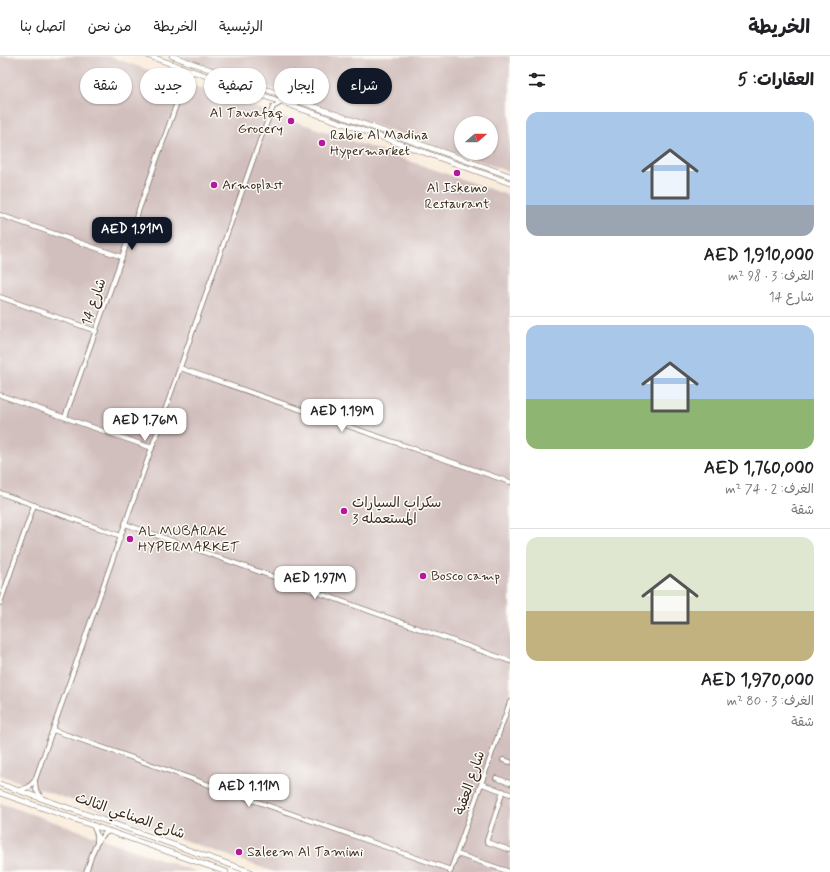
<!DOCTYPE html>
<html lang="ar">
<head>
<meta charset="utf-8">
<style>
  :root { --surface:#fff; --page:#f2f2f2; --text:#202124; --muted:#757577; --line:#e0e0e0; --accent:#111827 }
  body { margin:0; font-family:Mynerve,"Playpen Sans Arabic",sans-serif; background:var(--page); color:var(--text); direction:rtl; height:100vh; display:flex; flex-direction:column; font-size:15px; white-space:nowrap }
  * { box-sizing:border-box; margin:0 }
  p { font-size:13px; color:var(--muted) }
  .icon { flex:none; width:22px; height:22px; fill:none; stroke:currentColor; stroke-width:2; stroke-linecap:round; stroke-linejoin:round }
  .map { position:relative; flex:1; overflow:hidden; direction:ltr }
  .panel { display:flex; flex-direction:column; background:var(--surface); width:320px }
  .panel>* { flex:none }
  .hud { position:absolute; left:12px; top:12px; width:380px; height:36px; direction:rtl; display:flex; gap:8px }
  .needle { width:26px; rotate:69deg }
  .fabs { position:absolute; left:454px; top:60px; display:grid; gap:8px }
  .fabs a { display:grid; place-items:center; width:44px; height:44px; border-radius:50%; background:var(--surface); box-shadow:0 1px 3px #0004; font-size:20px }
  .price { position:absolute; translate:-50% -34px; padding:0 9px; border-radius:8px; background:#fff; color:#222; font-size:13px; line-height:26px; filter:drop-shadow(0 1px 2px #0008) }
  .price::after { content:''; position:absolute; left:50%; top:24px; width:12px; height:9px; margin-left:-6px; background:inherit; clip-path:polygon(0 0,100% 0,50% 100%) }
  .price.on { background:var(--accent); color:#fff }
  ul { padding:0; list-style:none }
  li { display:grid; align-content:center; gap:8px; height:212px; padding:0 16px }
  li+li { border-top:1px solid var(--line) }
  li span { display:grid; place-items:center; height:124px; border-radius:12px; color:#555 }
  li>.icon { margin-inline-start:auto }
  span .icon { width:72px; height:72px; fill:#fffc; stroke-width:1 }
  li b { font-size:17px }
  h2 { display:flex; justify-content:space-between; align-items:center; height:48px; padding:0 16px; font-size:17px }
  .tag { padding:0 14px; border-radius:18px; background:var(--surface); box-shadow:0 1px 3px #0004; font-size:14px; line-height:36px }
  .tag.on { background:var(--accent); color:#fff }
  header { display:flex; align-items:center; gap:24px; box-sizing:border-box; height:56px; padding:0 20px; background:var(--surface); border-bottom:1px solid var(--line) }
  header strong { font-size:19px }
  nav { display:flex; gap:22px; margin-inline-start:auto; font-size:14px }
  main { display:flex; flex:1; min-height:0 }
  .map>svg:first-child { display:block }
  .industrial { fill:#d1bfbe; fill-rule:evenodd }
  .lines { fill:none; stroke-linecap:round; stroke-linejoin:round }
  .minor-casing { stroke:#7e6e60; stroke-width:5.5 }
  .major-casing { stroke:#7e6e60; stroke-width:6 }
  .minor { stroke:#fff; stroke-width:4 }
  .major { stroke:#fff; stroke-width:5 }
  .poi-dot { fill:#b5179e; stroke:#fdfcf7; stroke-width:1.5 }
  .labels { text-anchor:middle; dominant-baseline:central; stroke-width:3; stroke-linejoin:round; paint-order:stroke }
  .poi-label { font-size:14px; fill:#3b2a1e; stroke:#fdfcf7; text-anchor:start }
  .street-label { font-size:14px; fill:#3b2a1e; stroke:#fdfcf7 }
</style>
</head>
<body>
<header>
<strong>الخريطة</strong>
<nav><a>الرئيسية</a><a>الخريطة</a><a>من نحن</a><a>اتصل بنا</a></nav>
</header>
<main>
<section class="panel">
<h2>العقارات: 5<svg class="icon" aria-label="filters" viewBox="0 0 24 24"><path d="M4 7h16M4 17h16"/><circle cx="9" cy="7" r="2"/><circle cx="15" cy="17" r="2"/></svg></h2>
<ul>
<li><span style="background:linear-gradient(#a9c7e8 75%,#9aa5b1 0)"><svg class="icon" aria-label="home" viewBox="0 0 24 24"><path d="M3 11l9-7 9 7M6 9v11h12V9"/></svg></span><div><b>AED 1,910,000</b><p>الغرف: 3 · 98 m²</p><p>شارع 14</p></div></li>
<li><span style="background:linear-gradient(#a9c7e8 60%,#8fb573 0)"><svg class="icon" aria-label="home" viewBox="0 0 24 24"><path d="M3 11l9-7 9 7M6 9v11h12V9"/></svg></span><div><b>AED 1,760,000</b><p>الغرف: 2 · 74 m²</p><p>شقة</p></div></li>
<li><span style="background:linear-gradient(#dfe7d0 60%,#c2b280 0)"><svg class="icon" aria-label="home" viewBox="0 0 24 24"><path d="M3 11l9-7 9 7M6 9v11h12V9"/></svg></span><div><b>AED 1,970,000</b><p>الغرف: 3 · 80 m²</p><p>شقة</p></div></li>
</ul>
</section>
<div class="map">
<svg width="510" height="816" viewBox="0 0 510 816">
  <rect width="100%" height="100%" fill="#fdfcf7"/>
  <filter id="ink" filterUnits="userSpaceOnUse"><feTurbulence type="fractalNoise" baseFrequency=".025" numOctaves="2"/><feDisplacementMap in="SourceGraphic" scale="8" xChannelSelector="R" yChannelSelector="G"/><feConvolveMatrix kernelMatrix="1 2 1 2 8 2 1 2 1" color-interpolation-filters="sRGB"/></filter>
  <filter id="wash" filterUnits="userSpaceOnUse"><feTurbulence type="fractalNoise" baseFrequency=".012" numOctaves="4" result="noise"/><feDisplacementMap in="SourceGraphic" scale="16" xChannelSelector="R" yChannelSelector="G"/><feGaussianBlur stdDeviation="0.9" result="paint"/><feColorMatrix in="noise" values="0 0 0 0 0 0 0 0 0 0 0 0 0 0 0 0 0 1.4 0 .05"/><feComposite in="paint" operator="in"/></filter>
  <g filter="url(#wash)">
    <rect width="100%" height="100%" fill="#f9ecdc"/>
    <g class="industrial">
      <path d="M 0,0 L 108,0 L 510,140 L 510,816 L 274,816 L 0,719 Z"/>
      <path d="M 177,0 L 510,0 L 510,116 ZM 461,67 L 491,67 L 491,97 L 461,97 Z"/>
      <path d="M 0,747 L 197,816 L 0,816 Z"/>
    </g>
  </g>
  <g filter="url(#ink)">
    <g class="lines">
      <g class="minor-casing">
        <g id="minor">
          <path d="M 179,11 L 184,17 L 185,24"/>
          <path d="M 0,159 L 122,201"/>
          <path d="M 0,241 L 96,275"/>
          <path d="M 180,312 L 510,426"/>
          <path d="M 0,339 L 152,392"/>
          <path d="M 65,361 L 185,24 L 189,19 L 194,16"/>
          <path d="M 0,437 L 121,480"/>
          <path d="M 125,468 L 510,605"/>
          <path d="M 0,547 L 34,449"/>
          <path d="M 53,674 L 451,814"/>
          <path d="M 503,704 L 510,706"/>
          <path d="M 496,722 L 510,727"/>
          <path d="M 35,725 L 36,734 L 42,742"/>
          <path d="M 482,728 L 510,738"/>
          <path d="M 20,734 L 29,731 L 35,724 L 260,84 L 273,51 L 282,46"/>
          <path d="M 503,735 L 487,784 L 487,786 L 510,794"/>
          <path d="M 93,769 L 97,779 L 97,786"/>
          <path d="M 457,798 L 510,816"/>
          <path d="M 86,816 C 92,801 94,783 109,775"/>
          <path d="M 450,816 L 510,646"/>
        </g>
      </g>
      <g class="major-casing">
        <g id="major">
          <path d="M 149,0 L 339,66 L 510,127"/>
          <path d="M 172,0 L 510,120"/>
          <path d="M 0,728 L 251,816"/>
          <path d="M 0,737 L 226,816"/>
        </g>
      </g>
      <use href="#minor" class="minor"/>
      <use href="#major" class="major"/>
    </g>
  </g>
  <g class="poi-dot">
    <circle cx="291" cy="65" r="4"/>
    <circle cx="322" cy="87" r="4"/>
    <circle cx="457" cy="117" r="4"/>
    <circle cx="214" cy="129" r="4"/>
    <circle cx="344" cy="455" r="4"/>
    <circle cx="130" cy="483" r="4"/>
    <circle cx="423" cy="520" r="4"/>
    <circle cx="239" cy="796" r="4"/>
  </g>
  <g class="labels">
    <g class="poi-label">
      <text x="283" y="57" text-anchor="end">Al Tawafaq<tspan x="283" dy="16">Grocery</tspan></text>
      <text x="330" y="79">Rabie Al Madina<tspan x="330" dy="16">Hypermarket</tspan></text>
      <text x="222" y="129">Armoplast</text>
      <text x="457" y="132" text-anchor="middle">Al Iskemo<tspan x="457" dy="16">Restaurant</tspan></text>
      <text x="352" y="447">سكراب السيارات<tspan x="352" dy="16">المستعمله 3</tspan></text>
      <text x="138" y="475">AL MUBARAK<tspan x="138" dy="16">HYPERMARKET</tspan></text>
      <text x="431" y="520">Bosco camp</text>
      <text x="247" y="796">Saleem Al Tamimi</text>
    </g>
    <g class="street-label">
      <text transform="translate(94 246) rotate(-71)">شارع 14</text>
      <text transform="translate(470 727) rotate(-71)">شارع العقبة</text>
      <text transform="translate(130 760) rotate(19)">شارع الصناعي الثالث</text>
    </g>
  </g>
</svg>
<div class="fabs">
<a><svg class="needle" viewBox="-14 -14 28 28"><path d="M0-13l5 13h-10z" fill="#e53935"/><path d="M0 13l5-13h-10z" fill="#757577"/></svg></a>
</div>
<b class="price on" style="left:132px;top:195px">AED 1.91M</b>
<b class="price" style="left:342px;top:377px">AED 1.19M</b>
<b class="price" style="left:145px;top:386px">AED 1.76M</b>
<b class="price" style="left:315px;top:544px">AED 1.97M</b>
<b class="price" style="left:249px;top:752px">AED 1.11M</b>
<div class="hud">
<a class="tag on">شراء</a>
<a class="tag">إيجار</a>
<a class="tag">تصفية</a>
<a class="tag">جديد</a>
<a class="tag">شقة</a>
</div>
</div>
</main>
</body>
</html>
